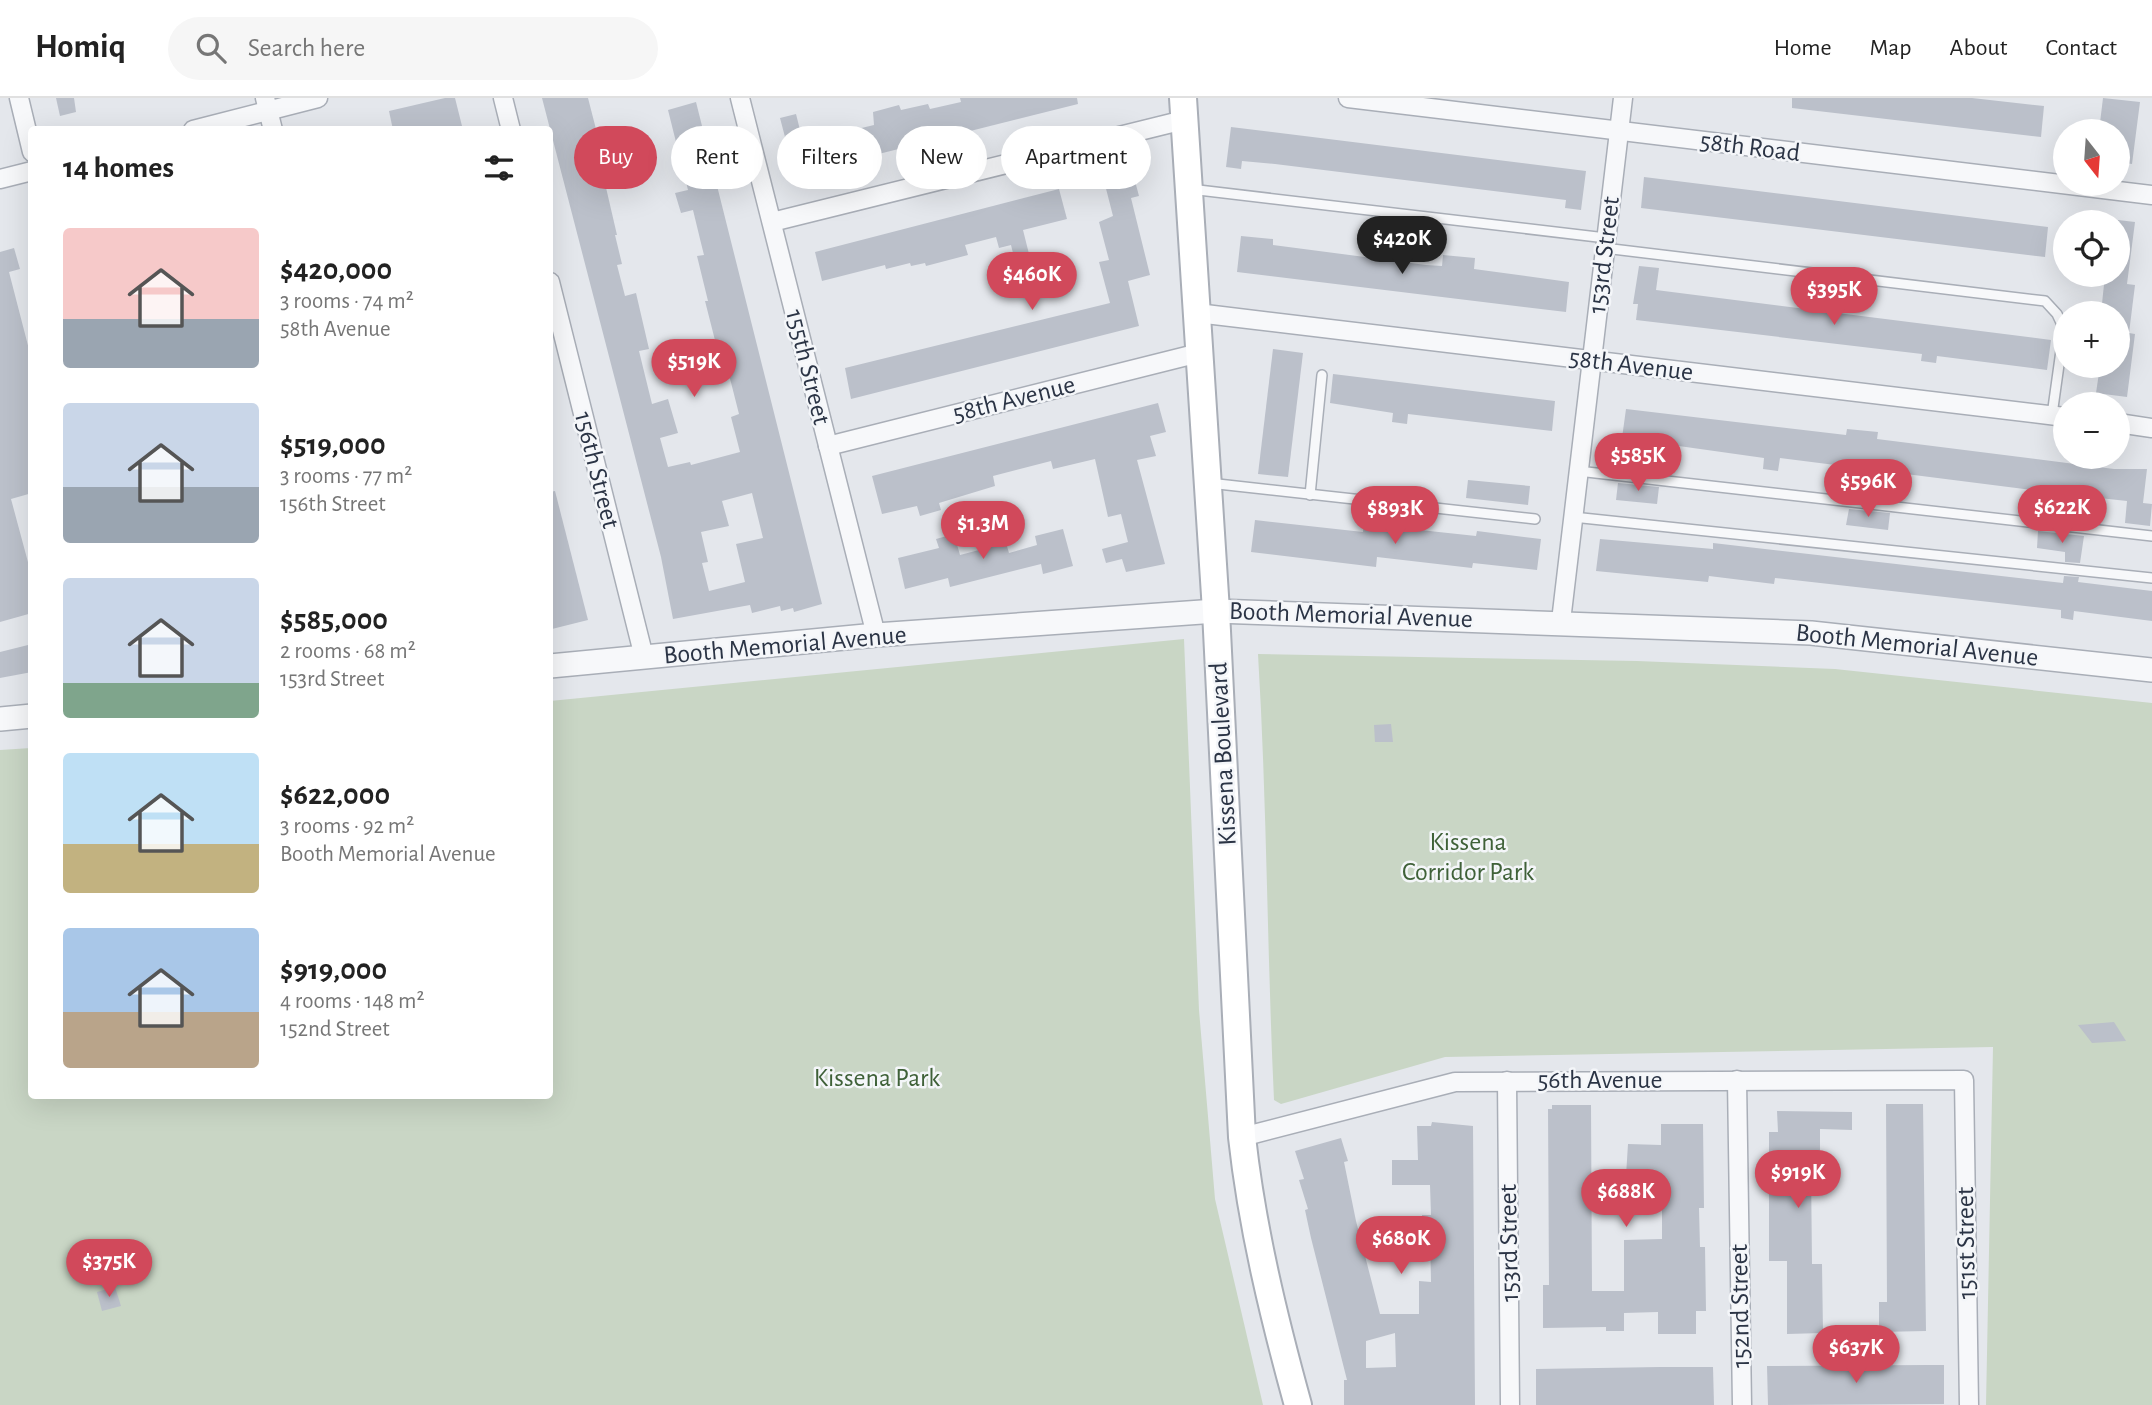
<!DOCTYPE html>
<html lang="en">
<head>
<meta charset="utf-8">
<style>
  :root { --surface:#fff; --page:#f6f6f6; --text:#222; --muted:#767676; --line:#e0e0e0; --accent:#d1495b }
  body { margin:0; font-family:"Alegreya Sans",sans-serif; background:var(--page); color:var(--text); height:100vh; display:flex; flex-direction:column; font-size:26px; white-space:nowrap }
  * { box-sizing:border-box; margin:0 }
  p { font-size:23px; color:var(--muted) }
  .icon { flex:none; width:38px; height:38px; fill:none; stroke:currentColor; stroke-width:2; stroke-linecap:round; stroke-linejoin:round }
  .map { position:relative; flex:1; overflow:hidden }
  .drawer { position:absolute; left:28px; top:28px; width:525px; height:973px; display:flex; flex-direction:column; background:var(--surface); border-radius:7px; box-shadow:0 7px 28px #0002 }
  .drawer>* { flex:none }
  .banner { position:absolute; left:574px; top:28px; width:665px; height:63px; display:flex; gap:14px }
  .needle { width:46px; rotate:163deg }
  .tools { position:absolute; left:2053px; top:21px; display:grid; gap:14px }
  .tools a { display:grid; place-items:center; width:77px; height:77px; border-radius:50%; background:var(--surface); box-shadow:0 7px 28px #0002; font-size:35px }
  .price { position:absolute; translate:-50% -60px; padding:0 16px; border-radius:24px; background:var(--accent); color:#fff; font-size:23px; line-height:46px; filter:drop-shadow(0 2px 4px #0008) }
  .price::after { content:''; position:absolute; left:50%; top:42px; width:21px; height:16px; margin-left:-10px; background:inherit; clip-path:polygon(0 0,100% 0,50% 100%) }
  .price.on { background:#222; color:#fff }
  ul { padding:0; list-style:none }
  li { display:flex; align-items:center; gap:21px; height:175px; padding:0 35px }
  li span { display:grid; place-items:center; flex:none; width:196px; height:140px; border-radius:7px; color:#555 }
  li>.icon { margin-inline-start:auto }
  span .icon { width:84px; height:84px; fill:#fffc; stroke-width:1 }
  li b { font-size:30px }
  h2 { display:flex; justify-content:space-between; align-items:center; height:84px; padding:0 35px; font-size:30px }
  .pill { padding:0 24px; border-radius:32px; background:var(--surface); box-shadow:0 7px 28px #0002; font-size:24px; line-height:63px }
  .pill.on { background:var(--accent); color:#fff }
  header { display:flex; align-items:center; gap:42px; box-sizing:border-box; height:98px; padding:0 35px; background:var(--surface); border-bottom:2px solid var(--line) }
  header strong { font-size:33px }
  nav { display:flex; gap:38px; margin-inline-start:auto; font-size:24px }
  .search { width:490px; height:63px; background:var(--page); display:flex; align-items:center; gap:18px; box-sizing:border-box; padding:0 24px; border-radius:38px; color:var(--muted); font-size:26px }
  .map>svg:first-child { display:block }
  .green { fill:#c9d6c5 }
  .building { fill:#bbc0ca; fill-rule:evenodd }
  .lines { fill:none; stroke-linecap:round; stroke-linejoin:round }
  .service-casing { stroke:#a9aeb7; stroke-width:12 }
  .minor-casing { stroke:#a9aeb7; stroke-width:21 }
  .tertiary-casing { stroke:#a9aeb7; stroke-width:26 }
  .secondary-casing { stroke:#a9aeb7; stroke-width:30 }
  .service { stroke:#f7f8fa; stroke-width:9 }
  .minor { stroke:#f7f8fa; stroke-width:18 }
  .tertiary { stroke:#f7f8fa; stroke-width:23 }
  .secondary { stroke:#fff; stroke-width:26 }
  .labels { text-anchor:middle; dominant-baseline:central; stroke-width:5; stroke-linejoin:round; paint-order:stroke }
  .street-label { font-size:26px; fill:#2b3445; stroke:#f4f6f9 }
  .park-label { font-size:26px; fill:#3f6138; stroke:#f4f6f9 }
</style>
</head>
<body>
<header>
<strong>Homiq</strong>
<div class="search"><svg class="icon" aria-label="search" viewBox="0 0 24 24"><circle cx="10" cy="10" r="6"/><path d="M15 15l6 6"/></svg>Search here</div>
<nav><a>Home</a><a>Map</a><a>About</a><a>Contact</a></nav>
</header>
<div class="map">
<svg width="2152" height="1307" viewBox="0 0 2152 1307">
  <rect width="100%" height="100%" fill="#e4e7ec"/>
  <g class="green">
    <path d="M 1184,541 L 1199,912 L 1215,1101 L 1263,1307 L 0,1307 L 0,652 L 31,650 L 32,998 L 550,998 L 550,603 Z"/>
    <path d="M 1258,556 L 1637,563 L 1835,571 L 2152,605 L 2152,1307 L 1986,1307 L 1993,949 L 1445,959 L 1281,1006 L 1274,1002 C 1267,853 1267,705 1258,556 Z"/>
  </g>
  <g class="building">
    <path d="M 56,0 L 74,0 L 76,14 L 60,18 Z"/>
    <path d="M 445,0 L 455,0 L 463,32 L 393,32 L 389,13 Z"/>
    <path d="M 542,0 L 588,0 L 597,35 L 584,38 L 592,68 L 599,66 L 604,81 L 617,137 L 615,137 L 622,166 L 617,167 L 625,198 L 636,195 L 649,251 L 639,253 L 652,306 L 668,301 L 678,335 L 660,340 L 668,369 L 690,364 L 691,367 L 740,354 L 731,319 L 739,316 L 724,257 L 719,258 L 705,203 L 708,203 L 697,158 L 704,157 L 700,141 L 693,112 L 681,115 L 675,95 L 688,92 L 668,12 L 696,4 L 822,506 L 794,514 L 793,510 L 781,513 L 780,508 L 752,515 L 750,507 L 673,521 L 661,459 ZM 752,395 L 763,440 L 736,446 L 745,484 L 709,493 L 702,465 L 708,464 L 701,434 L 729,428 L 722,403 Z"/>
    <path d="M 960,0 L 1077,0 L 1078,6 L 795,77 L 780,20 L 796,16 L 803,44 L 874,27 L 873,14 L 899,7 L 901,12 L 928,6 L 930,11 L 961,4 Z"/>
    <path d="M 1792,0 L 1972,0 L 2044,8 L 2041,39 L 1792,10 Z"/>
    <path d="M 2103,0 L 2140,4 L 2132,66 L 2118,64 L 2118,33 L 2099,33 Z"/>
    <path d="M 1231,29 L 1586,73 L 1581,112 L 1565,110 L 1566,102 L 1275,66 L 1242,63 L 1241,71 L 1226,69 Z"/>
    <path d="M 1131,68 L 1139,98 L 1131,100 L 1150,177 L 1128,183 L 1139,228 L 851,301 L 845,270 L 1110,205 L 1099,164 L 1109,162 L 1099,124 L 1113,118 L 1102,75 Z"/>
    <path d="M 1644,79 L 2048,129 L 2045,159 L 1641,110 Z"/>
    <path d="M 1059,91 L 1067,121 L 1023,132 L 1029,156 L 1014,159 L 1011,147 L 999,150 L 996,139 L 965,147 L 968,157 L 926,168 L 925,165 L 911,168 L 910,165 L 886,171 L 885,167 L 822,183 L 815,154 Z"/>
    <path d="M 2118,122 L 2135,124 L 2127,186 L 2135,187 L 2129,235 L 2135,236 L 2127,299 L 2096,295 L 2100,268 L 2118,268 L 2118,215 L 2101,215 L 2105,177 L 2118,177 Z"/>
    <path d="M 1241,138 L 1273,141 L 1273,147 L 1426,167 L 1442,168 L 1443,157 L 1475,160 L 1474,171 L 1569,184 L 1566,214 L 1237,174 Z"/>
    <path d="M 14,150 L 20,171 L 9,174 L 32,263 L 32,395 L 11,401 L 32,479 L 32,515 L 0,524 L 0,154 Z"/>
    <path d="M 1639,168 L 1659,170 L 1656,192 L 2051,242 L 2047,272 L 1937,258 L 1936,265 L 1921,263 L 1922,256 L 1636,222 L 1638,206 L 1633,206 Z"/>
    <path d="M 1273,251 L 1303,255 L 1288,379 L 1258,376 Z"/>
    <path d="M 1333,276 L 1555,303 L 1552,333 L 1408,316 L 1407,326 L 1392,324 L 1393,315 L 1330,305 Z"/>
    <path d="M 1158,305 L 1166,334 L 1150,338 L 1156,358 L 1137,362 L 1165,466 L 1126,474 L 1122,461 L 1106,465 L 1102,451 L 1128,444 L 1121,416 L 1108,419 L 1095,361 L 1053,371 L 1051,363 L 993,378 L 995,388 L 939,405 L 941,412 L 920,418 L 917,408 L 882,416 L 872,378 Z"/>
    <path d="M 1626,311 L 1846,337 L 1847,331 L 1878,334 L 1877,341 L 2114,371 L 2147,371 L 2143,405 L 2152,406 L 2150,428 L 2125,425 L 2127,403 L 2063,396 L 2060,421 L 2044,419 L 2047,394 L 1780,360 L 1778,373 L 1763,371 L 1764,360 L 1622,340 Z"/>
    <path d="M 1468,382 L 1530,388 L 1528,407 L 1466,400 Z"/>
    <path d="M 1618,385 L 1659,389 L 1657,406 L 1616,402 Z"/>
    <path d="M 555,393 L 588,522 L 552,531 L 550,394 Z"/>
    <path d="M 1849,411 L 1890,415 L 1888,432 L 1846,427 Z"/>
    <path d="M 1255,422 L 1363,434 L 1364,426 L 1476,438 L 1477,433 L 1541,441 L 1537,472 L 1473,465 L 1472,470 L 1377,459 L 1376,469 L 1251,454 Z"/>
    <path d="M 1063,431 L 1073,468 L 1043,476 L 1041,466 L 950,489 L 948,480 L 905,491 L 898,460 L 939,450 L 936,441 L 954,436 L 960,457 L 1006,445 L 1009,455 L 1037,447 L 1035,438 Z"/>
    <path d="M 2038,433 L 2084,438 L 2080,465 L 2065,464 L 2065,454 L 2037,450 Z"/>
    <path d="M 1600,441 L 1713,451 L 1713,445 L 2063,485 L 2064,478 L 2079,479 L 2078,484 L 2152,493 L 2152,523 L 2074,513 L 2073,522 L 2061,520 L 2061,512 L 1775,480 L 1774,486 L 1709,478 L 1708,484 L 1596,473 Z"/>
    <path d="M 32,546 L 32,574 L 0,580 L 0,554 Z"/>
    <path d="M 1391,626 L 1393,644 L 1375,644 L 1374,627 Z"/>
    <path d="M 2114,924 L 2126,943 L 2092,945 L 2078,927 Z"/>
    <path d="M 1886,1006 L 1923,1006 L 1926,1233 L 1879,1234 L 1879,1204 L 1887,1204 Z"/>
    <path d="M 1552,1007 L 1591,1007 L 1592,1193 L 1624,1193 L 1624,1142 L 1662,1141 L 1662,1109 L 1624,1110 L 1628,1046 L 1661,1047 L 1661,1026 L 1703,1026 L 1704,1110 L 1699,1110 L 1700,1149 L 1705,1149 L 1706,1213 L 1696,1213 L 1696,1236 L 1658,1236 L 1658,1214 L 1624,1215 L 1624,1233 L 1606,1233 L 1606,1229 L 1543,1230 L 1543,1187 L 1549,1187 L 1548,1011 L 1552,1011 Z"/>
    <path d="M 1777,1013 L 1852,1014 L 1852,1032 L 1820,1031 L 1820,1070 L 1811,1070 L 1812,1166 L 1822,1166 L 1823,1235 L 1787,1236 L 1787,1163 L 1769,1163 L 1769,1034 L 1778,1034 Z"/>
    <path d="M 1432,1024 L 1473,1028 L 1475,1307 L 1344,1307 L 1344,1282 L 1347,1282 L 1311,1140 L 1305,1112 L 1308,1111 L 1299,1082 L 1304,1081 L 1295,1053 L 1341,1040 L 1348,1063 L 1344,1064 L 1356,1123 L 1380,1216 L 1419,1216 L 1419,1183 L 1431,1184 L 1430,1133 L 1422,1133 L 1422,1117 L 1431,1117 L 1430,1087 L 1392,1087 L 1392,1062 L 1418,1062 L 1417,1028 L 1431,1028 ZM 1395,1235 L 1396,1269 L 1366,1270 L 1366,1243 Z"/>
    <path d="M 115,1189 L 121,1208 L 102,1213 L 97,1194 Z"/>
    <path d="M 1926,1267 L 1944,1267 L 1944,1306 L 1768,1307 L 1767,1268 Z"/>
    <path d="M 1660,1269 L 1713,1269 L 1714,1307 L 1536,1307 L 1536,1271 Z"/>
  </g>
  <g class="lines">
    <g class="service-casing">
      <g id="service">
        <path d="M 1190,91 L 1606,140"/>
        <path d="M 1604,150 L 2045,203 L 2057,216 L 2064,231 L 2052,317"/>
        <path d="M 1578,373 L 2152,438"/>
        <path d="M 1209,385 L 1535,421"/>
        <path d="M 1310,397 L 1322,277"/>
        <path d="M 1573,419 L 2152,480"/>
      </g>
    </g>
    <g class="minor-casing">
      <g id="minor">
        <path d="M 19,0 L 32,54"/>
        <path d="M 265,0 L 273,32"/>
        <path d="M 503,0 L 511,32"/>
        <path d="M 740,0 L 876,537"/>
        <path d="M 1348,0 L 2152,97"/>
        <path d="M 193,32 L 318,0"/>
        <path d="M 0,81 L 32,73"/>
        <path d="M 772,124 L 1184,22"/>
        <path d="M 550,184 L 644,559"/>
        <path d="M 1197,215 L 2065,319"/>
        <path d="M 2118,325 L 2152,330"/>
        <path d="M 828,348 L 1199,255"/>
        <path d="M 1561,523 L 1623,0"/>
        <path d="M 1737,982 L 1742,1307"/>
        <path d="M 1507,983 L 1510,1307"/>
        <path d="M 1242,1039 L 1455,984 L 1964,982 L 1969,1307"/>
      </g>
    </g>
    <g class="tertiary-casing">
      <g id="tertiary">
        <path d="M 550,568 L 876,537 L 1216,513 L 1811,535 L 2152,572"/>
        <path d="M 0,621 L 32,618"/>
      </g>
    </g>
    <g class="secondary-casing">
      <path id="secondary" d="M 1183,0 L 1216,513 L 1242,1039 C 1252,1130 1274,1220 1298,1307"/>
    </g>
    <use href="#service" class="service"/>
    <use href="#minor" class="minor"/>
    <use href="#tertiary" class="tertiary"/>
    <use href="#secondary" class="secondary"/>
  </g>
  <g class="labels">
    <g class="street-label">
      <text transform="translate(1750 49) rotate(7)">58th Road</text>
      <text transform="translate(1604 157) rotate(-83)">153rd Street</text>
      <text transform="translate(1631 267) rotate(7)">58th Avenue</text>
      <text transform="translate(808 269) rotate(76)">155th Street</text>
      <text transform="translate(1014 301) rotate(-14)">58th Avenue</text>
      <text transform="translate(597 372) rotate(76)">156th Street</text>
      <text transform="translate(1351 517) rotate(2)">Booth Memorial Avenue</text>
      <text transform="translate(785 547) rotate(-5)">Booth Memorial Avenue</text>
      <text transform="translate(1917 547) rotate(6)">Booth Memorial Avenue</text>
      <text transform="translate(1223 656) rotate(-93)">Kissena Boulevard</text>
      <text x="1600" y="982">56th Avenue</text>
      <text transform="translate(1509 1145) rotate(-91)">153rd Street</text>
      <text transform="translate(1966 1145) rotate(-91)">151st Street</text>
      <text transform="translate(1740 1208) rotate(-91)">152nd Street</text>
    </g>
    <g class="park-label">
      <text x="1468" y="744">Kissena<tspan x="1468" dy="30">Corridor Park</tspan></text>
      <text x="877" y="980">Kissena Park</text>
    </g>
  </g>
</svg>
<div class="tools">
<a><svg class="needle" viewBox="-14 -14 28 28"><path d="M0-13l5 13h-10z" fill="#e53935"/><path d="M0 13l5-13h-10z" fill="#767676"/></svg></a>
<a><svg class="icon" aria-label="locate" viewBox="0 0 24 24"><circle cx="12" cy="12" r="6"/><path d="M12 2v4M12 18v4M2 12h4M18 12h4"/></svg></a>
<a>+</a>
<a>−</a>
</div>
<b class="price on" style="left:1402px;top:178px">$420K</b>
<b class="price" style="left:1032px;top:214px">$460K</b>
<b class="price" style="left:1834px;top:229px">$395K</b>
<b class="price" style="left:694px;top:301px">$519K</b>
<b class="price" style="left:1638px;top:395px">$585K</b>
<b class="price" style="left:1868px;top:421px">$596K</b>
<b class="price" style="left:2062px;top:447px">$622K</b>
<b class="price" style="left:1395px;top:448px">$893K</b>
<b class="price" style="left:983px;top:463px">$1.3M</b>
<b class="price" style="left:1798px;top:1112px">$919K</b>
<b class="price" style="left:1626px;top:1131px">$688K</b>
<b class="price" style="left:1401px;top:1178px">$680K</b>
<b class="price" style="left:109px;top:1201px">$375K</b>
<b class="price" style="left:1856px;top:1287px">$637K</b>
<div class="banner">
<a class="pill on">Buy</a>
<a class="pill">Rent</a>
<a class="pill">Filters</a>
<a class="pill">New</a>
<a class="pill">Apartment</a>
</div>
<section class="drawer">
<h2>14 homes<svg class="icon" aria-label="filters" viewBox="0 0 24 24"><path d="M4 7h16M4 17h16"/><circle cx="9" cy="7" r="2"/><circle cx="15" cy="17" r="2"/></svg></h2>
<ul>
<li><span style="background:linear-gradient(#f6c9c9 65%,#9aa5b1 0)"><svg class="icon" aria-label="home" viewBox="0 0 24 24"><path d="M3 11l9-7 9 7M6 9v11h12V9"/></svg></span><div><b>$420,000</b><p>3 rooms · 74 m²</p><p>58th Avenue</p></div></li>
<li><span style="background:linear-gradient(#c9d6e8 60%,#9aa5b1 0)"><svg class="icon" aria-label="home" viewBox="0 0 24 24"><path d="M3 11l9-7 9 7M6 9v11h12V9"/></svg></span><div><b>$519,000</b><p>3 rooms · 77 m²</p><p>156th Street</p></div></li>
<li><span style="background:linear-gradient(#c9d6e8 75%,#7fa58c 0)"><svg class="icon" aria-label="home" viewBox="0 0 24 24"><path d="M3 11l9-7 9 7M6 9v11h12V9"/></svg></span><div><b>$585,000</b><p>2 rooms · 68 m²</p><p>153rd Street</p></div></li>
<li><span style="background:linear-gradient(#bfe0f5 65%,#c2b280 0)"><svg class="icon" aria-label="home" viewBox="0 0 24 24"><path d="M3 11l9-7 9 7M6 9v11h12V9"/></svg></span><div><b>$622,000</b><p>3 rooms · 92 m²</p><p>Booth Memorial Avenue</p></div></li>
<li><span style="background:linear-gradient(#a9c7e8 60%,#b9a48a 0)"><svg class="icon" aria-label="home" viewBox="0 0 24 24"><path d="M3 11l9-7 9 7M6 9v11h12V9"/></svg></span><div><b>$919,000</b><p>4 rooms · 148 m²</p><p>152nd Street</p></div></li>
</ul>
</section>
</div>
</body>
</html>
